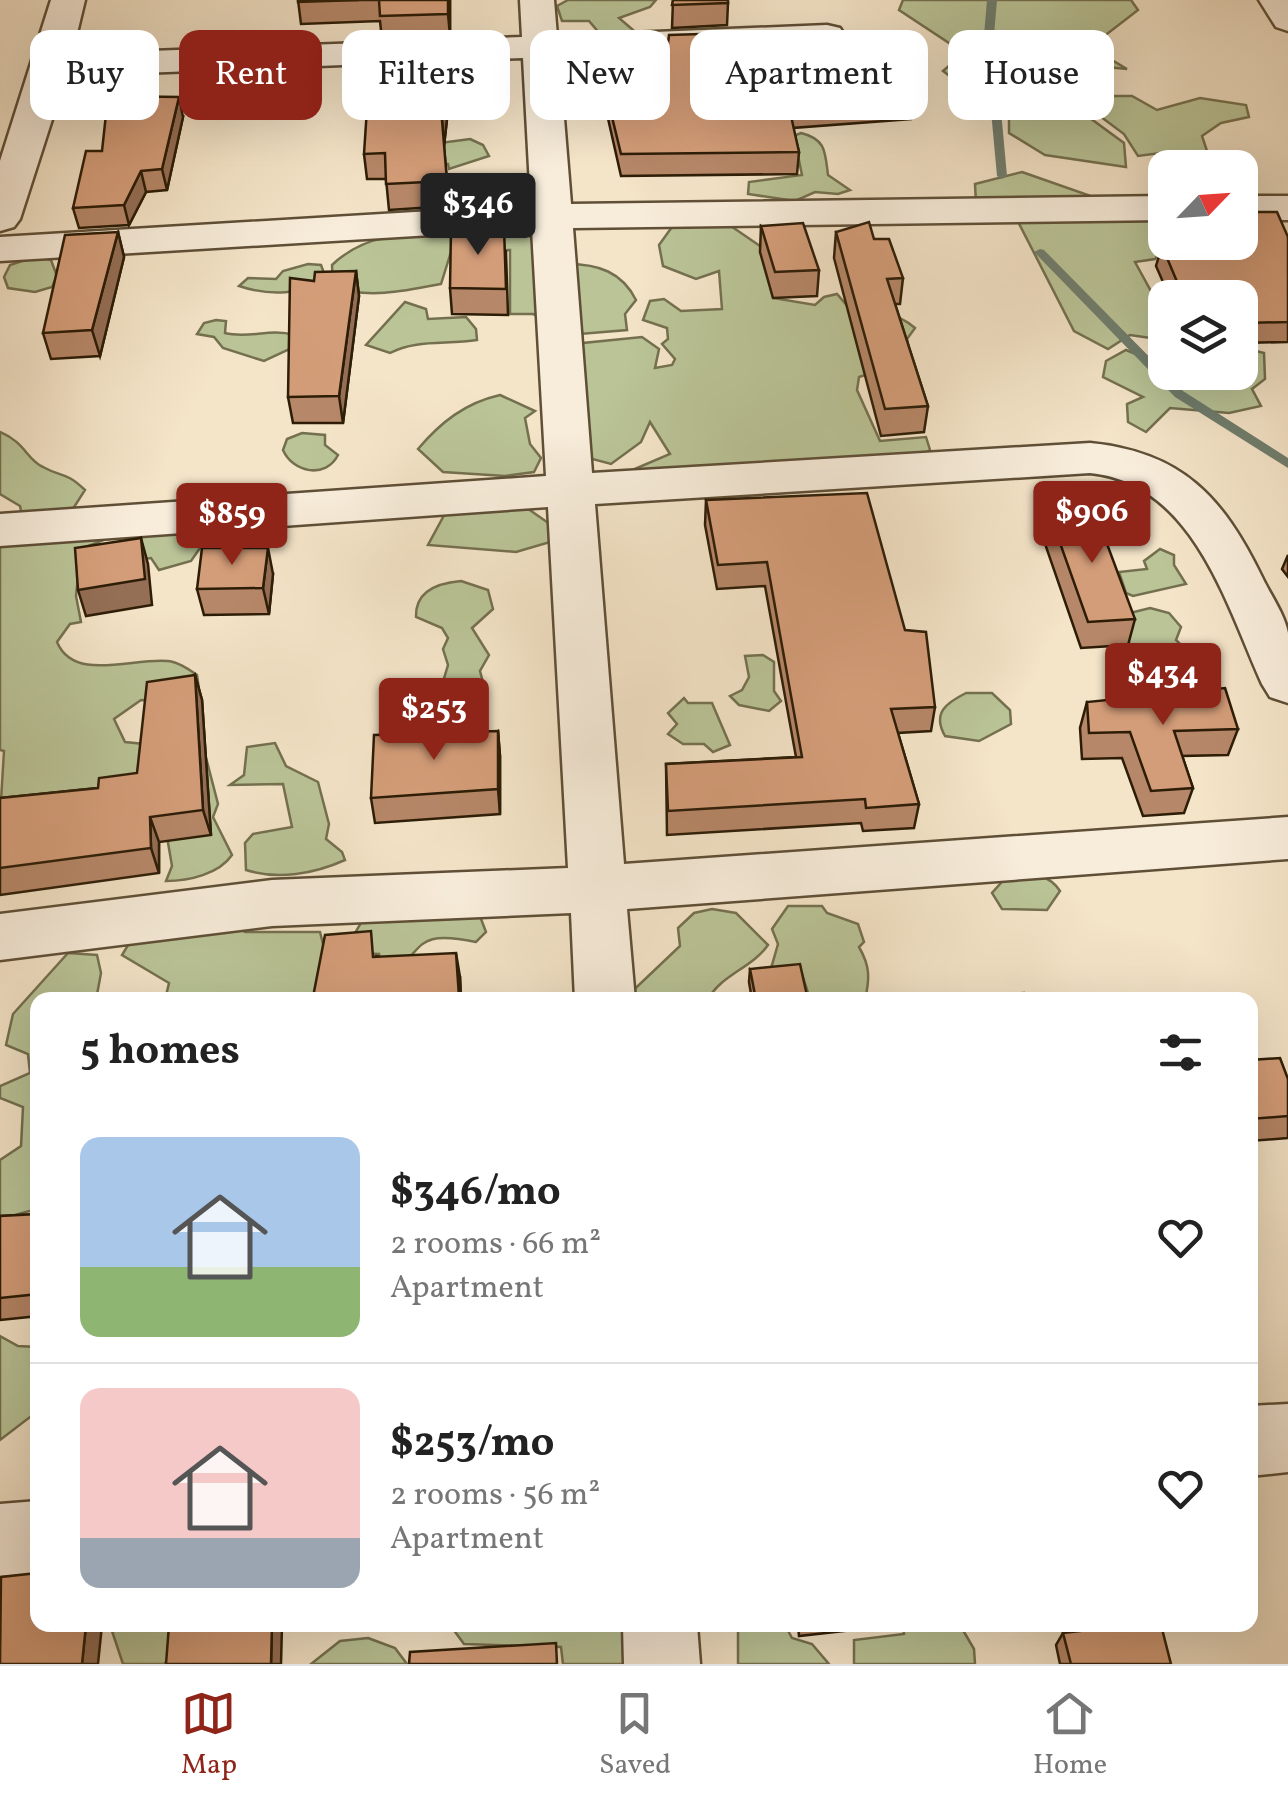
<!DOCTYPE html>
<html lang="en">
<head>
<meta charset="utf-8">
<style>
  :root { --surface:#fff; --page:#f2f2f2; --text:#222; --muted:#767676; --line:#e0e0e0; --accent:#8f2418 }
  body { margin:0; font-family:Vollkorn,serif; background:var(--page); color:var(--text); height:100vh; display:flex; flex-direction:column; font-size:38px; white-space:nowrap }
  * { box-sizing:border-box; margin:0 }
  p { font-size:32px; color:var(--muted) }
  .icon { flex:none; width:55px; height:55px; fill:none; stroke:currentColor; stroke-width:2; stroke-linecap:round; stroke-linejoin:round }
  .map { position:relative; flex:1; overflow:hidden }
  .side { position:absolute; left:30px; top:992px; width:1228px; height:640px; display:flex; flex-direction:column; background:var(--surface); border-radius:20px; box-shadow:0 10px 40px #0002 }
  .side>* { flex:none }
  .guide { position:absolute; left:30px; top:30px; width:1230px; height:90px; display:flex; gap:20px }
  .needle { width:65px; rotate:65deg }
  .buttons { position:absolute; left:1148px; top:150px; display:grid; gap:20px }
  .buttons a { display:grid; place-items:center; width:110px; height:110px; border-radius:20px; background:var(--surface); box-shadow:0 10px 40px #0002; font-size:50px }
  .price { position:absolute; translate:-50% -85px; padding:0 22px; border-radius:10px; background:var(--accent); color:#fff; font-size:32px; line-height:65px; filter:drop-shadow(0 2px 5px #0008) }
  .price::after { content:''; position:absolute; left:50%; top:60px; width:30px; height:22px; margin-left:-15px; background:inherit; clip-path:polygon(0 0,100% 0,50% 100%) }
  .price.active { background:#222; color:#fff }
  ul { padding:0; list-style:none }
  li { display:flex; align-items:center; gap:30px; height:250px; padding:0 50px }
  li+li { border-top:2px solid var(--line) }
  li span { display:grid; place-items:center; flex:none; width:280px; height:200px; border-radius:20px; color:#555 }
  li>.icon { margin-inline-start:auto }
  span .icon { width:120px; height:120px; fill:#fffc; stroke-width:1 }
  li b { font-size:42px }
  h2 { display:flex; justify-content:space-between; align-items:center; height:120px; padding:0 50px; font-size:42px }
  .pill { padding:0 35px; border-radius:20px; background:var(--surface); box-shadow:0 10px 40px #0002; font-size:35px; line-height:90px }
  .pill.active { background:var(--accent); color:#fff }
  .tab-bar { display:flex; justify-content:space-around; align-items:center; height:140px; border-top:2px solid var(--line); background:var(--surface); font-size:28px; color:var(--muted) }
  .tab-bar a { display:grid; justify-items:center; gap:5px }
  .tab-bar .active { color:var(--accent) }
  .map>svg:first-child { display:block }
  .green { fill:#bac497; stroke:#74704f; stroke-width:2.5 }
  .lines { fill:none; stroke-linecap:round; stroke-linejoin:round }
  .stream { fill:#707e6e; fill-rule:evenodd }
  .minor-casing { stroke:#5f4f37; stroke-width:5 }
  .minor { fill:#f8eddb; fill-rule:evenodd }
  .wall { fill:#b68768; stroke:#2d1d07; stroke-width:2.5 }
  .shaded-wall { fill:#946e55; stroke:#2d1d07; stroke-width:2.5 }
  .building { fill:#d49d79; stroke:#2d1d07; stroke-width:2.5 }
</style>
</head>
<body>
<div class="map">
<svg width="1288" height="1664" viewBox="0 0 1288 1664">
  <rect width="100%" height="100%" fill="#f4e4c8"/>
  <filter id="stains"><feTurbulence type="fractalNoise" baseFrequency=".002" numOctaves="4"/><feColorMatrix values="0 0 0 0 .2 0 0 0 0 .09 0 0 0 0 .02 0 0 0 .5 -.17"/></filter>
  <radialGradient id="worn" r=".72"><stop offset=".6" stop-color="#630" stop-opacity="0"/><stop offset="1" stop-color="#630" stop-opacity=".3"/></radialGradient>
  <g class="green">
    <path d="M 568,0 L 656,0 L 650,7 L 619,18 L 640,36 L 601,35 L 589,21 L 562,21 L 557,6 Z"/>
    <path d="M 903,0 L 1131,0 L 1138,10 L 1090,47 L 1127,69 L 1053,62 L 1038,80 L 1124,143 L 1126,167 L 1045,155 L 1009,133 L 1009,95 L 960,84 L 943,71 L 964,53 L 899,10 Z"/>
    <path d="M 1105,96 L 1132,96 L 1157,110 L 1200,98 L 1246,105 L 1249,117 L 1221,123 L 1202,136 L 1211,163 L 1188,166 L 1168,152 L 1138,156 L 1124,134 L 1089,108 Z"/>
    <path d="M 801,133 C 826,139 825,152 828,175 L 850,190 L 838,194 L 815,192 L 795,201 L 748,194 L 749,182 L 802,175 L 797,151 L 788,138 Z"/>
    <path d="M 470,139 L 483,145 L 489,156 L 449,169 L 448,164 L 436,164 L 432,144 Z"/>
    <path d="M 1022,172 L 1099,199 L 1165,195 L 1167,243 L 1155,259 L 1135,262 L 1157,302 L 1165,307 L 1165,340 L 1130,335 L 1108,349 L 1074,331 L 1009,204 L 976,203 L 975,184 Z"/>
    <path d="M 725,222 L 760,246 L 773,298 L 815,305 L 824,297 L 837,294 L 856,316 C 879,310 896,312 915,328 L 907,339 L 911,361 L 859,377 L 857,390 L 880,441 L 926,437 L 930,450 L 906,466 L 623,474 L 670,454 L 650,422 L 641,442 L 611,464 L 551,448 L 583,343 L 642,337 L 659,349 L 655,368 L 672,365 L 675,359 L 662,344 L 668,339 L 667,328 L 643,320 L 650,301 L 664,299 L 681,311 L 722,309 L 719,271 L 696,279 L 663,266 L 659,245 L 672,227 Z"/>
    <path d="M 508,231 L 530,236 L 540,252 L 551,322 L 533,314 L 510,314 L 510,250 L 451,252 L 441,284 C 405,291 368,299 333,287 L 332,265 C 382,217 446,243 508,231 Z"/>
    <path d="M 34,257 L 51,260 L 57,276 L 52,287 L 35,292 L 8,288 L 4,277 L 10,265 Z"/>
    <path d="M 308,264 L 321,265 L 324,273 C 307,298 266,295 239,286 L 248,278 L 276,279 L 283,271 Z"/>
    <path d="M 568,264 C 598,264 622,272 636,300 L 625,314 L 627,330 L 580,334 Z"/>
    <path d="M 405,302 L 426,309 L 428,319 L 466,317 L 476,329 L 477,340 C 447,345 416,339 390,353 L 366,345 Z"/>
    <path d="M 216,320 L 226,321 L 225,333 C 249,339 270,328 294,335 L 292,348 L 264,361 L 223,348 L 214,337 L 197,334 L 204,323 Z"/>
    <path d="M 1240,347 L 1264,353 L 1265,379 L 1252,389 L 1261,406 L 1229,413 L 1170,408 L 1146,432 L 1128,422 L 1127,404 L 1143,397 L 1103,377 L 1106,361 L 1126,350 L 1157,363 L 1165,361 L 1165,372 L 1240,372 Z"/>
    <path d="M 500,395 L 535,411 L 525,418 L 530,444 L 541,458 L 534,472 L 505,476 L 443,472 L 418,449 C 441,422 465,403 500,395 Z"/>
    <path d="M 0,432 C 26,443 26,459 43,467 C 63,478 65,471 85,490 L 60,529 L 101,541 L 81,549 L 76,596 L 81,622 L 70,624 L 57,642 C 74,683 134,657 168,661 C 178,662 188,669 197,675 L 199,689 L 157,701 L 141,700 L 114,719 L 125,742 L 204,750 L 218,804 L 213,817 L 232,855 C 219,874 189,881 166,881 L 172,866 L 165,825 L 97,803 L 0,817 L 4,751 L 0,750 L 0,528 L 25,529 L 20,506 L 0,494 Z"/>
    <path d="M 302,433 L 325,435 L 325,445 L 338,455 C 326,479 293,473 283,450 L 287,439 Z"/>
    <path d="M 261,491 L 288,507 L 277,536 L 200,548 L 191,561 L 159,570 L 151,558 L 97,565 L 162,510 L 193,519 L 224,496 Z"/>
    <path d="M 524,506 L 547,522 L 557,540 L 516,552 L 428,545 L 448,508 Z"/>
    <path d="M 1160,549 L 1174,555 L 1174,565 L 1186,584 L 1133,596 L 1126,593 L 1119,572 L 1147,569 L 1144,561 Z"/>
    <path d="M 461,581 L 488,590 L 493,609 L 472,628 L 489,655 L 480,671 L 485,690 L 462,702 L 442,685 L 448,665 L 443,649 L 448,638 L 442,628 L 416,617 C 415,591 438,583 461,581 Z"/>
    <path d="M 1150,608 L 1169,613 L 1181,627 L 1176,640 L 1186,650 L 1184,661 L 1140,663 L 1130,652 L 1126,614 Z"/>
    <path d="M 763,655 L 774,662 L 774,691 L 781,701 L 769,711 L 739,705 L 730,696 L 742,690 L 749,677 L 745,656 Z"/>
    <path d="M 966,693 L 992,693 L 1010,710 L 1011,724 L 979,741 L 945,736 C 932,713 946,703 966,693 Z"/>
    <path d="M 684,698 L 688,703 L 712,703 L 730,745 L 713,752 L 704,744 L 683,744 L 668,734 L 677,724 L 668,713 Z"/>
    <path d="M 275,743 L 286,766 L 318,782 L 329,824 L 326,839 L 342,852 L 345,860 C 314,874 278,880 246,870 L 245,843 L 253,834 L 292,827 L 283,784 L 230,785 L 244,775 L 247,747 Z"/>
    <path d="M 1009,874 C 1030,875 1048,872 1060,891 L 1047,910 L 1002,909 L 992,893 Z"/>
    <path d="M 191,893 L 245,932 L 320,932 L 326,956 L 316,1000 L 165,1000 L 169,983 L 122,955 L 153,904 Z"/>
    <path d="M 788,906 L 822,906 L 827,913 L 858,924 L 864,942 L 859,947 C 870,966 870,978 865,1000 L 817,1000 L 809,996 L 801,971 L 770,972 L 778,944 L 772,929 Z"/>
    <path d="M 712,909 L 736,913 L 768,945 C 752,968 719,976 708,1000 L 623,1000 L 680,946 L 678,928 L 694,913 Z"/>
    <path d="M 478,911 L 486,932 L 476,942 C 405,927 430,956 381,976 L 379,954 L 355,953 L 355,933 L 362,921 Z"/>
    <path d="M 68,953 L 97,955 L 101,973 L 96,1000 L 38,1000 L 37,1209 L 0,1219 L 0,1160 L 21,1146 L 23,1107 L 0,1098 L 0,1086 L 30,1073 L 28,1054 L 6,1045 L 13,1014 Z"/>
    <path d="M 0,1336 L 18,1346 L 37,1347 L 38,1411 L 0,1440 Z"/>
    <path d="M 110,1625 L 175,1625 L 172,1656 L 164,1664 L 123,1664 Z"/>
    <path d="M 450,1625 L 622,1625 L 627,1634 L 626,1664 L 563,1664 L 561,1647 L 464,1644 Z"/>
    <path d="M 738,1625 L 785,1625 L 792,1638 L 812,1644 L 829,1664 L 738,1664 Z"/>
    <path d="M 903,1625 L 960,1625 L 974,1649 L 975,1664 L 854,1664 L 854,1640 L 904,1634 Z"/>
    <path d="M 368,1638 L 395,1648 L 407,1664 L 311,1664 L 340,1641 Z"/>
  </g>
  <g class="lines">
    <g class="stream">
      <path d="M 987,0 L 997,0 L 994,35 L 1007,176 L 1002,179 L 997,176 L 984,35 Z"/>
      <path d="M 1040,249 L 1044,250 L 1183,391 L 1288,458 L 1288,468 L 1175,397 L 1036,254 L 1034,252 Z"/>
    </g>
    <g class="minor-casing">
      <g id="minor">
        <path d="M 51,0 L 85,0 L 72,54 L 522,37 L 520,0 L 554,0 L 557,36 L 827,25 L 840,28 L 845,36 L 840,44 L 827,47 L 559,57 L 571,204 L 1165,196 L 1165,220 L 573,228 L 592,473 L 1090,443 C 1182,452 1223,497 1262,577 C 1270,594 1285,615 1288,633 C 1288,655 1288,680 1288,703 L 1270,697 L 1262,684 C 1226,604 1193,483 1090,473 L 595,504 L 624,864 L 1288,817 L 1288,859 L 627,909 L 635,1000 L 575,1000 L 571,913 L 272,926 L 0,960 L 0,914 L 272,880 L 568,868 L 548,507 L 0,546 L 0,514 L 546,476 L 532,229 L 0,261 L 0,237 L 531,205 L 523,58 L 66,76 L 20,219 L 14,227 L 0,231 L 0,161 Z"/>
        <path d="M 1259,0 L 1288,0 L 1288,31 L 1276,27 Z"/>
        <rect x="1240" y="196" width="48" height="24"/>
        <path d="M 1288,1404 L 1288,1472 L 1250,1476 L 1250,1406 Z"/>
        <path d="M 38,1501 L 38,1573 L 0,1576 L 0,1504 Z"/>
        <path d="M 623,1625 L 697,1625 L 700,1664 L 624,1664 Z"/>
      </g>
    </g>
    <use href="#minor" class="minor"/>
  </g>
  <g class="wall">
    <path d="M 298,0 L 450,0 L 450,36 L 382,39 L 380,21 L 301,24 Z"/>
    <path d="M 673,0 L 728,3 L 727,25 L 672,28 Z"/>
    <path d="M 737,45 L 913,97 L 911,119 L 793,128 L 799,152 L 797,174 L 621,176 L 605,105 L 604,84 L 619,84 L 617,48 Z"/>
    <path d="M 445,94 L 447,119 L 444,146 L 449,206 L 389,210 L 386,179 L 367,179 L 364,154 Z"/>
    <path d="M 183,117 L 167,190 L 146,192 L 129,225 L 79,228 L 73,208 L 102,151 Z"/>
    <path d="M 761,226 L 819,270 L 817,296 L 773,298 L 760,252 Z"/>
    <path d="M 118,232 L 124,257 L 100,356 L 51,359 L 43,333 Z"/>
    <path d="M 836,232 L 874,239 L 903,278 L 900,304 L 895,304 L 928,406 L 924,432 L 881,436 L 834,258 Z"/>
    <path d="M 1288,237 L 1288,342 L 1240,343 L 1240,298 L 1170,298 L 1156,266 L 1162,246 L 1181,245 L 1180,242 L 1240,242 Z"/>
    <path d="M 506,252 L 508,315 L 452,314 L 450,288 Z"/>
    <path d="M 356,271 L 359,296 L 343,423 L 293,423 L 288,397 L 314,281 Z"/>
    <path d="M 706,500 L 905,630 L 935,707 L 931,731 L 898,733 L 919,804 L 914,828 L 863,831 L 861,823 L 667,835 L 666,764 L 796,757 L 765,586 L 717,589 L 705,525 Z"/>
    <path d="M 1049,512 L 1135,619 L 1128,645 L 1081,648 L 1043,538 Z"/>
    <path d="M 1288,555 L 1288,577 L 1282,569 Z"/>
    <path d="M 273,574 L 269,614 L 204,615 L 197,589 Z"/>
    <path d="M 195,675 L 202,700 L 211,835 L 159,842 L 159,873 L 0,895 L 0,798 L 98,788 L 137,773 Z"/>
    <path d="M 1087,702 L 1238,729 L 1228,755 L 1182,756 L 1193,788 L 1184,813 L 1143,816 L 1122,758 L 1082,759 L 1080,728 Z"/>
    <path d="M 498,731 L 500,756 L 500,814 L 375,823 L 371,798 Z"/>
    <path d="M 376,956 L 460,977 L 461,1000 L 314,1000 L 313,997 Z"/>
    <path d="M 750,969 L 808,1000 L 752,1000 L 749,982 Z"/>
    <path d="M 1250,1060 L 1288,1079 L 1288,1138 L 1250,1141 Z"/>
    <path d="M 38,1214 L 38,1316 L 0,1320 L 0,1216 Z"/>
    <path d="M 798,1625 L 897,1625 L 799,1636 Z"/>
    <path d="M 1063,1633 L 1171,1664 L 1060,1664 L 1056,1645 Z"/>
  </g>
  <g class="shaded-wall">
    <path d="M 448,0 L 450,0 L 450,36 L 448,14 Z"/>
    <path d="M 445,94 L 447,119 L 444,146 L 442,120 Z"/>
    <path d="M 179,97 L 183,117 L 167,190 L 162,169 Z"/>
    <path d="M 141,171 L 146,192 L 129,225 L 124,205 Z"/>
    <path d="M 118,232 L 124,257 L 100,356 L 92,330 Z"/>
    <path d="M 356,271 L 359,296 L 343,423 L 339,396 Z"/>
    <path d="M 141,538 L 148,564 L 152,605 L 86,616 L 78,590 Z"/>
    <path d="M 268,548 L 273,574 L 269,614 L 263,588 Z"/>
    <path d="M 195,675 L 202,700 L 211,835 L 203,810 Z"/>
    <path d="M 498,731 L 500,756 L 500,814 L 498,789 Z"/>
    <path d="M 150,817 L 159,842 L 159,873 L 151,848 Z"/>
    <path d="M 456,953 L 460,977 L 461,1000 L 460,1000 Z"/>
    <path d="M 86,1625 L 102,1625 L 98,1664 L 82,1664 Z"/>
    <path d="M 272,1625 L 282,1625 L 281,1664 L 271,1664 Z"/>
  </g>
  <g class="building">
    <path d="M 298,0 L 359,0 L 298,2 Z"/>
    <path d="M 379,0 L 448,0 L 448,14 L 380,16 Z"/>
    <path d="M 673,0 L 728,0 L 728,3 L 672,5 Z"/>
    <path d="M 734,33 L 737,45 L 878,38 L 913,97 L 789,107 L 799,152 L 621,154 L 604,84 L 622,84 L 617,48 L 668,43 L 669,35 Z"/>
    <path d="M 368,93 L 445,94 L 442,120 L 447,181 L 386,184 L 385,153 L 364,154 Z"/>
    <path d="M 108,96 L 179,97 L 162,169 L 141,171 L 124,205 L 73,208 L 86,151 L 102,151 Z"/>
    <path d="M 1240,212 L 1277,212 L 1288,237 L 1288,322 L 1244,323 L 1240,312 L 1240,298 L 1234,298 L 1228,282 L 1178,284 L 1162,246 L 1192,244 L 1191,242 L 1240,242 Z"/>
    <path d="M 869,222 L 874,239 L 889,239 L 903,278 L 887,279 L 928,406 L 885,409 L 836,232 Z"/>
    <path d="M 803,223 L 819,270 L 775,272 L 761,226 Z"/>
    <path d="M 504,227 L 506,289 L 450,288 L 451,228 Z"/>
    <path d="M 118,232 L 92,330 L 43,333 L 65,235 Z"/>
    <path d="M 356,271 L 339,396 L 288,397 L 290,278 L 314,281 L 315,272 Z"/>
    <path d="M 867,493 L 905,630 L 926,632 L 935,707 L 891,709 L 919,804 L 866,808 L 865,799 L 668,811 L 666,764 L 802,757 L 767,562 L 718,565 L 706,500 Z"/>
    <path d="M 1094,509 L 1135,619 L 1088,622 L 1049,512 Z"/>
    <path d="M 141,538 L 145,579 L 78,590 L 75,548 Z"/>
    <path d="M 202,548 L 268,548 L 263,588 L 197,589 Z"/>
    <path d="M 195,675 L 203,810 L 150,817 L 151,848 L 0,868 L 0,798 L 98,788 L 99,778 L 137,773 L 147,682 Z"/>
    <path d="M 1225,688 L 1238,729 L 1174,731 L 1193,788 L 1151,791 L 1130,732 L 1089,733 L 1087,702 Z"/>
    <path d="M 498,731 L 498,789 L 371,798 L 374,735 Z"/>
    <path d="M 371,931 L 373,957 L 456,953 L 459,997 L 425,1000 L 323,1000 L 323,997 L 313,997 L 325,935 Z"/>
    <path d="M 800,964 L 808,1000 L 756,1000 L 750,969 Z"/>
    <path d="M 1024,993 L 1026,1000 L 929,1000 Z"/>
    <path d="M 1280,1058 L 1288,1079 L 1288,1116 L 1250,1119 L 1250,1060 Z"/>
    <path d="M 38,1214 L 38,1294 L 0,1298 L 0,1216 Z"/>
    <path d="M 38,1573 L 38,1625 L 86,1625 L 82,1664 L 0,1664 L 1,1577 Z"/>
    <path d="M 169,1625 L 272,1625 L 271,1664 L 166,1664 Z"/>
    <path d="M 1131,1625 L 1161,1625 L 1171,1664 L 1071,1664 L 1063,1633 Z"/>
    <path d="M 556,1643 L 557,1664 L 409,1664 L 410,1652 Z"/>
  </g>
  <rect width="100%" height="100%" filter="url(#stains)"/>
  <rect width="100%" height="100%" fill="url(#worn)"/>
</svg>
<div class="buttons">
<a><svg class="needle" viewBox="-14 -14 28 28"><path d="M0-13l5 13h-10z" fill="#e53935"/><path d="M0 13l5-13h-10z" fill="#767676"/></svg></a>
<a><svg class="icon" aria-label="layers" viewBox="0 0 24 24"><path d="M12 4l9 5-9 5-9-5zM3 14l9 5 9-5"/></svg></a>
</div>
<b class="price active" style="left:478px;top:258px">$346</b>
<b class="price" style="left:1092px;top:566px">$906</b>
<b class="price" style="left:232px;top:568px">$859</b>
<b class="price" style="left:1163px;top:728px">$434</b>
<b class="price" style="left:434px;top:763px">$253</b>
<div class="guide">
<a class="pill">Buy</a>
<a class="pill active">Rent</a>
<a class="pill">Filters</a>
<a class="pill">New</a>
<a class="pill">Apartment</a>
<a class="pill">House</a>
</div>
<section class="side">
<h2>5 homes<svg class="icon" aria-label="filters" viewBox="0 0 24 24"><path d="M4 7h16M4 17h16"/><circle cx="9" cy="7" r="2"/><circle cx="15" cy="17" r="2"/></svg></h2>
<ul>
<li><span style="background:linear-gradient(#a9c7e8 65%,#8fb573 0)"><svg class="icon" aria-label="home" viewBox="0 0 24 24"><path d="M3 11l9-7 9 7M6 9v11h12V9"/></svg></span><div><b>$346/mo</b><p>2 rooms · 66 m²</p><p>Apartment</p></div><svg class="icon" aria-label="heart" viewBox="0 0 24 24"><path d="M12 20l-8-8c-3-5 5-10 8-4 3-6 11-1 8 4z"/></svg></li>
<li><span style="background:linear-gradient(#f6c9c9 75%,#9aa5b1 0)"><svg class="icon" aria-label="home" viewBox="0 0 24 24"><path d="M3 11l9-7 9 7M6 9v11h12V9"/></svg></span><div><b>$253/mo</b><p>2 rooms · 56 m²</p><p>Apartment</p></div><svg class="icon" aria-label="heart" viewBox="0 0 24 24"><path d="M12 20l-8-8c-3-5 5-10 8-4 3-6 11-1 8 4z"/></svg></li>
</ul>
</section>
</div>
<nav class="tab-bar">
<a class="active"><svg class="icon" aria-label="map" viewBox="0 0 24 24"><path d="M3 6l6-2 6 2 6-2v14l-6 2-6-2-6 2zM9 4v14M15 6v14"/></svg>Map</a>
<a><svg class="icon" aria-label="saved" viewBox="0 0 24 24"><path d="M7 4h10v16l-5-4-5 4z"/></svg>Saved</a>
<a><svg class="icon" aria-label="home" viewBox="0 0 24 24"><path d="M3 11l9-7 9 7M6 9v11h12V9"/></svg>Home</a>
</nav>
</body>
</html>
